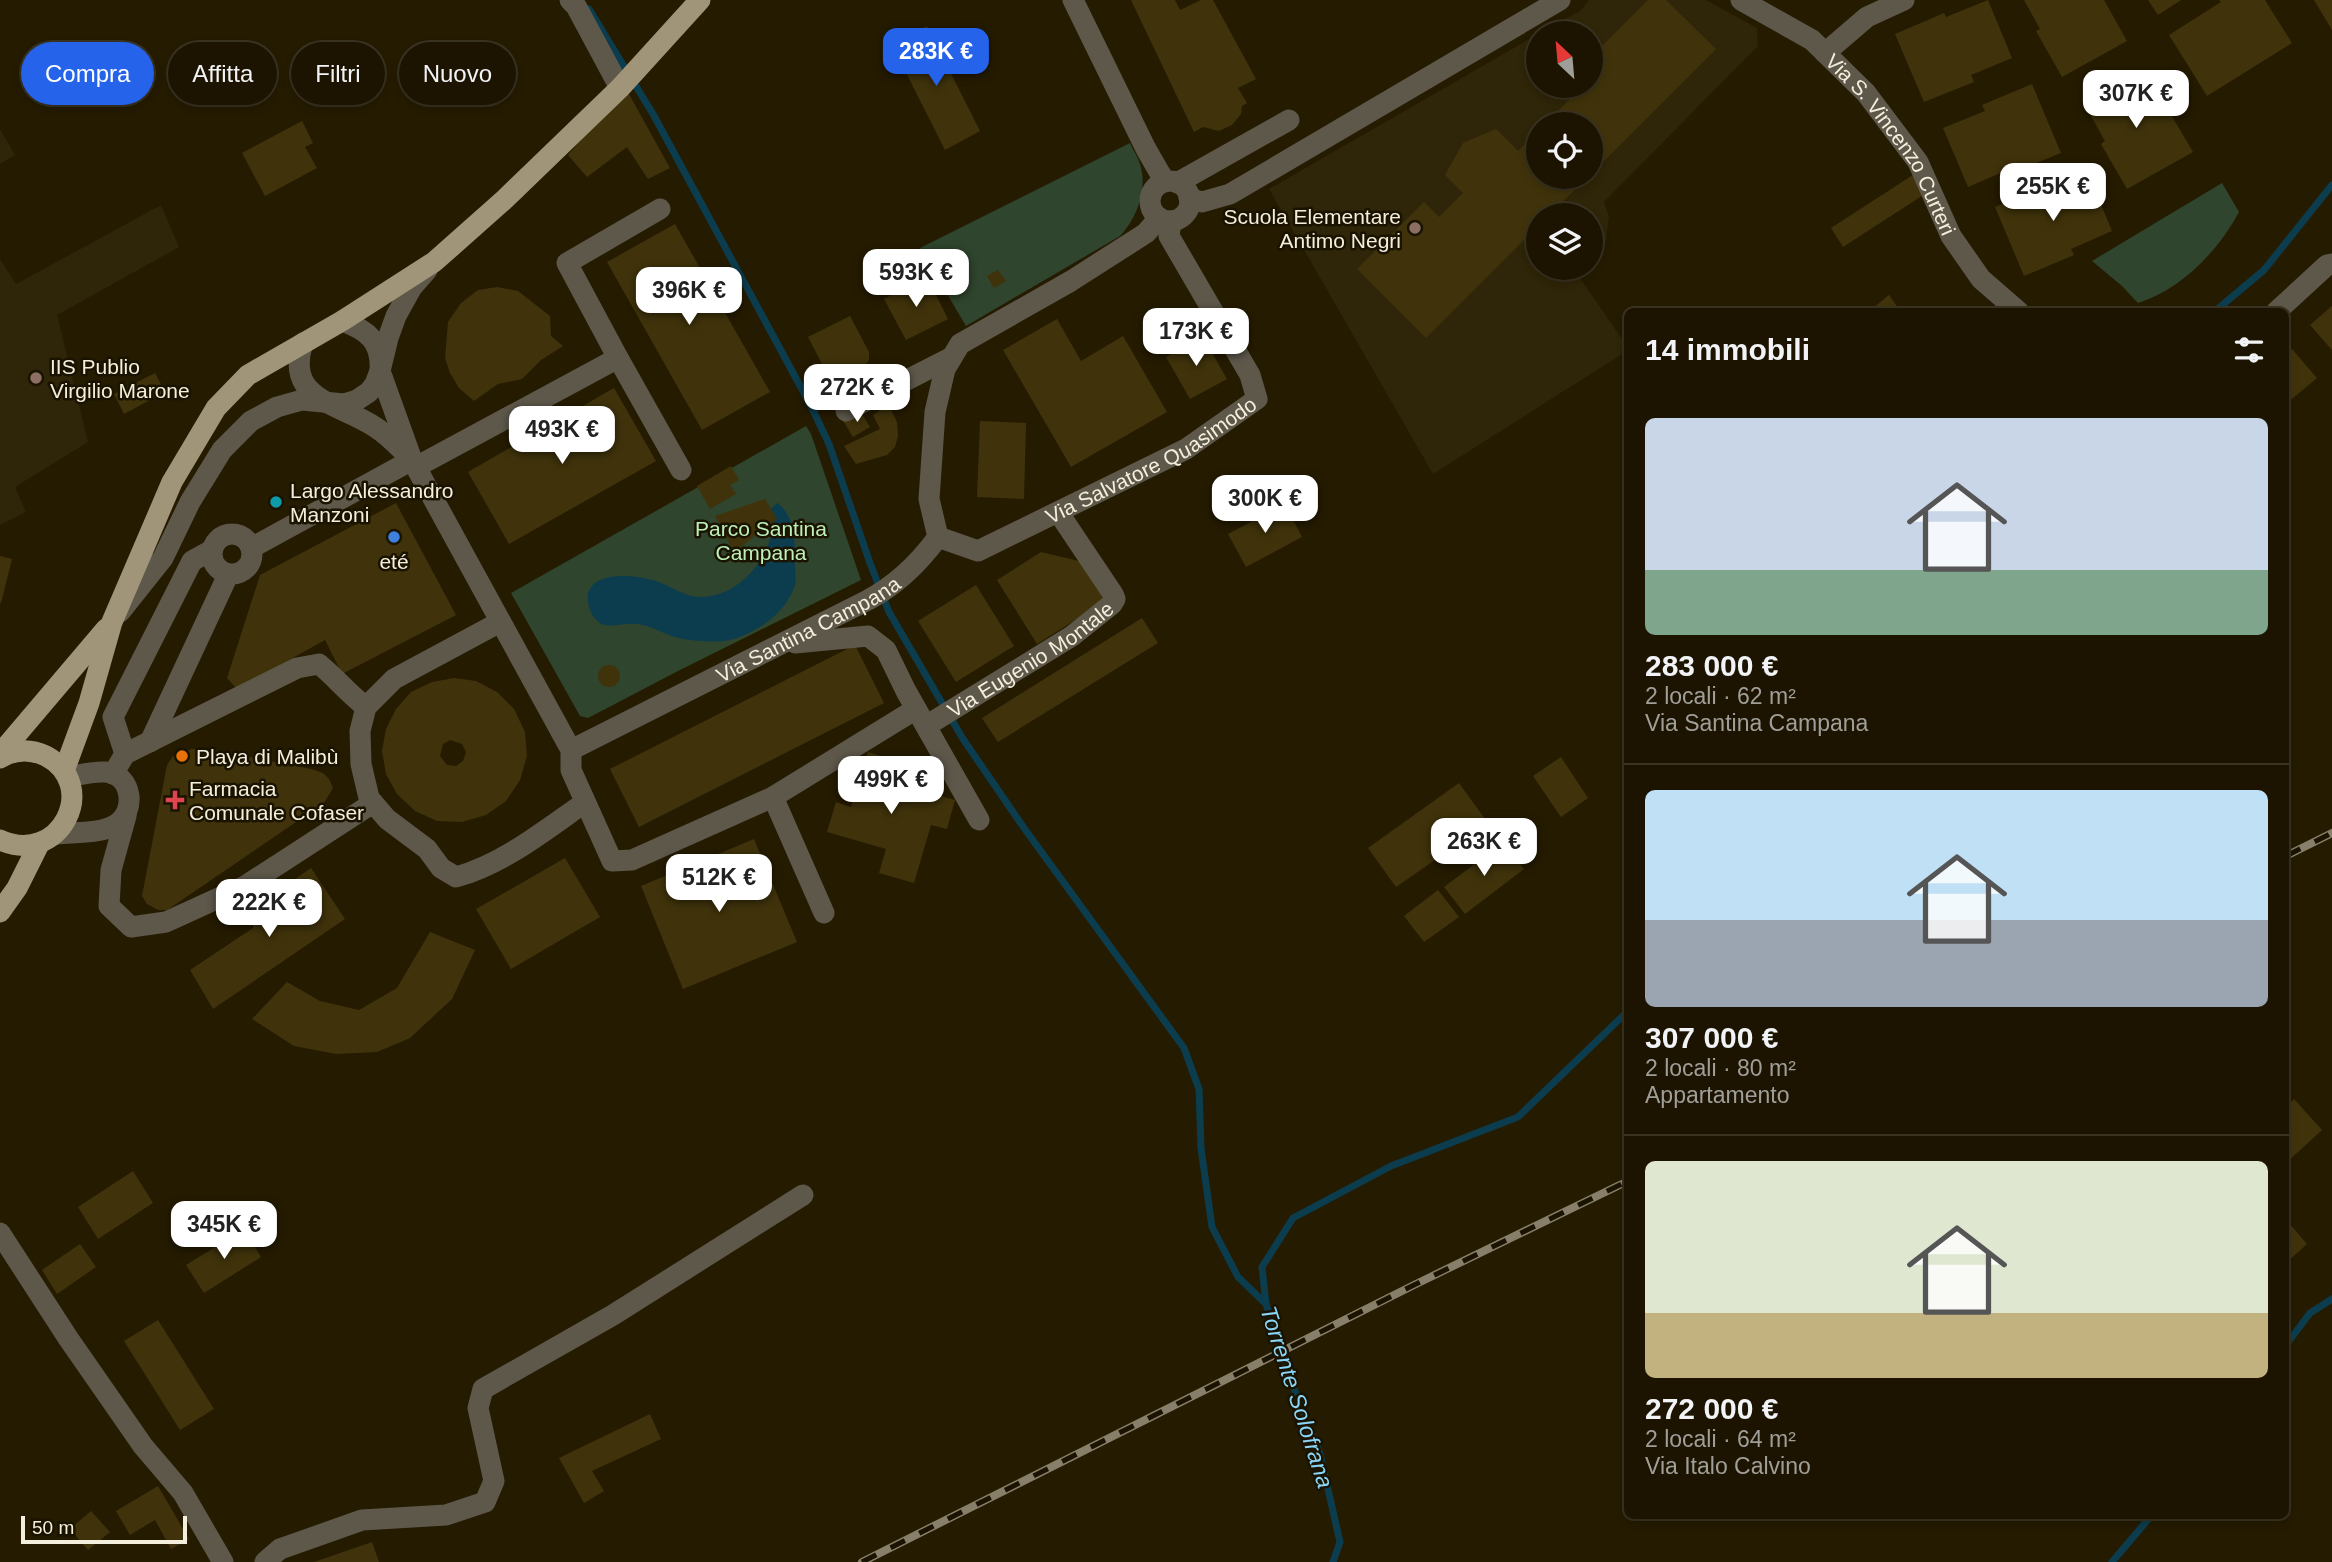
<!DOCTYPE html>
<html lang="it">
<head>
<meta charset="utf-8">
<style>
  :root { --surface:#1c1400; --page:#29210f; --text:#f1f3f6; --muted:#a09e99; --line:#3a3322; --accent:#2563eb }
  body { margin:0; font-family:Helvetica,sans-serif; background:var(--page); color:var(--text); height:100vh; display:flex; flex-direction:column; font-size:26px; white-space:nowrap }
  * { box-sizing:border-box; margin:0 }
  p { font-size:23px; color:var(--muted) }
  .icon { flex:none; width:38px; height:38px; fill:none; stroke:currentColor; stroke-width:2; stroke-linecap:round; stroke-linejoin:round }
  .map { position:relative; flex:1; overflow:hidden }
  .details { position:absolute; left:1624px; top:308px; width:665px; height:1211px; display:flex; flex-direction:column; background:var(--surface); border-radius:10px; box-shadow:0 4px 10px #0003,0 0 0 2px var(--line) }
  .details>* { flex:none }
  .guide { position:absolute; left:21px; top:42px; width:665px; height:63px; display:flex; gap:14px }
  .needle { width:46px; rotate:334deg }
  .fabs { position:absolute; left:1526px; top:21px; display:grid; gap:14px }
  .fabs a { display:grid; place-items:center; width:77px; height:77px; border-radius:50%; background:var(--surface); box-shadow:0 4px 10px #0003,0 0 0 2px var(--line); font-size:35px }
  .scale { position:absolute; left:21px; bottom:18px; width:166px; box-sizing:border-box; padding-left:7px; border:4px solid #f4eedc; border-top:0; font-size:19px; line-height:24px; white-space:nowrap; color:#f4eedc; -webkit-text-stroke:5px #1a1300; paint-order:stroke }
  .price { position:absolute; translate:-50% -60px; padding:0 16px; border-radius:14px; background:#fff; color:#222; font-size:23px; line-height:46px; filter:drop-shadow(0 2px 4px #0008) }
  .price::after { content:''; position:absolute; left:50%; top:42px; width:21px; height:16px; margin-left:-10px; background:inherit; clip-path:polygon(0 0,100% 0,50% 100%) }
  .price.selected { background:var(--accent); color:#fff }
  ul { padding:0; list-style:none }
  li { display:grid; align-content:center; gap:14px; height:371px; padding:0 21px }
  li+li { border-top:2px solid var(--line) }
  li span { display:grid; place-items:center; height:217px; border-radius:10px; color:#555 }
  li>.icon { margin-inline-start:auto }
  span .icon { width:126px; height:126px; fill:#fffc; stroke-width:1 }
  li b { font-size:30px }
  h2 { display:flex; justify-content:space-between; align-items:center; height:84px; padding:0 21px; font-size:30px }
  .chip { padding:0 24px; border-radius:32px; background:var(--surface); box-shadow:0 4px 10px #0003,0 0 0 2px var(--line); font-size:24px; line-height:63px }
  .chip.selected { background:var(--accent); color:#fff }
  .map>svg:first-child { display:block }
  .built { fill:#2f2508; fill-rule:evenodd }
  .green { fill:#2f452d }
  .water { fill:#0c3d4f }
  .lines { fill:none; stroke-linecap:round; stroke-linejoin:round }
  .stream { stroke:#0c3d4f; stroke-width:7 }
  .building { fill:#40330b; fill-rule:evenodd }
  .minor { stroke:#5e584b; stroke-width:21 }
  .major { stroke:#a09579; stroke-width:21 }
  .rail-casing { stroke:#877f69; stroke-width:8 }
  .rail { stroke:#1a1300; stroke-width:5; stroke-dasharray:16; stroke-linecap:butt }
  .education-dot { fill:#8d6e63; stroke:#1a1300; stroke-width:2.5 }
  .culture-dot { fill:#0f9aa8; stroke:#1a1300; stroke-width:2.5 }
  .shop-dot { fill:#3f7fe0; stroke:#1a1300; stroke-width:2.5 }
  .food-dot { fill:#e8710a; stroke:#1a1300; stroke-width:2.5 }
  .health-dot { fill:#e0444e; stroke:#1a1300; stroke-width:2.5 }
  .labels { text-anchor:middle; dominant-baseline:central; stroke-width:5; stroke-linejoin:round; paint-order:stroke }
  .street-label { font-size:21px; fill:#f4eedc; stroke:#1a1300 }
  .poi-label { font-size:21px; fill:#f4eedc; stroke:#1a1300; text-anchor:start }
  .park-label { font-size:21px; fill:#bdefb9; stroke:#1a1300 }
  .water-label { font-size:23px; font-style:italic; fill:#89d6f7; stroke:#1a1300 }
</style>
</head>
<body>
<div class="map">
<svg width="2332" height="1562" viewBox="0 0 2332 1562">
  <rect width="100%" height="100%" fill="#251b00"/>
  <g class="built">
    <path d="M 1589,0 L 1706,0 L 1757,28 L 1758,46 L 1604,202 L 1609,216 L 1606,241 L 1591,258 L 1591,215 L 1538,215 L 1538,268 L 1579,268 L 1575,271 L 1627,346 L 1627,351 L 1433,474 L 1269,189 L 1538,34 L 1538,86 L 1591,86 L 1591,33 L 1540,33 L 1580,11 ZM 1538,124 L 1591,124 L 1591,177 L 1538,177 Z"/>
    <path d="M 0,129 L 15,155 L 0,164 Z"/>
    <path d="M 161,205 L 179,247 L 57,315 L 88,442 L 15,487 L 26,512 L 0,525 L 0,259 L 16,284 Z"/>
  </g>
  <g class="green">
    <path d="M 1130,143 C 1133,150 1138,157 1140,164 C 1148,189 1137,218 1120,236 L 966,326 L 920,248 Z"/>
    <path d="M 2222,183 L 2239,212 C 2218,251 2182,289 2138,303 L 2122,286 L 2092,261 Z"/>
    <path d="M 806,426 L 811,434 L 861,580 L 680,670 L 588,718 L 580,716 L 511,593 Z"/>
  </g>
  <path class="water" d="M 778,503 C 796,519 795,540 795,562 C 795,570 797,581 794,588 C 784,614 757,633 730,640 C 716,643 697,641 683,639 C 667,636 653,626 637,624 C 620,622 601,634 591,612 C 574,571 628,573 652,580 C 669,584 683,597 701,597 C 733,597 762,568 770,539 C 773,530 771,517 771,508 Z"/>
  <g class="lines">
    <g class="stream">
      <path d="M 589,9 L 653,114 L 811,406 L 829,444 L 870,563 L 889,612 L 963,739 L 1024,828 L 1184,1048 L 1199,1089 L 1201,1148 L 1212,1227 L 1238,1277 L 1266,1304"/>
      <path d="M 2214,312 L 2264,270 L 2332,185"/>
      <path d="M 2286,1345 L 2310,1313 L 2332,1299"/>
      <path d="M 1333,1562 L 1340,1542 L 1320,1454 L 1291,1381 L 1266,1304 L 1262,1267 L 1293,1218 L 1391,1166 L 1518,1117 L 1628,1011"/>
      <path d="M 2112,1562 L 2151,1516"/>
    </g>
  </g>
  <g class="building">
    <path d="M 1131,0 L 1175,0 L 1180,10 L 1201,0 L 1213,0 L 1256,79 L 1238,88 L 1247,103 L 1242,106 L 1241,114 L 1232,125 L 1219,131 L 1203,127 L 1194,132 Z"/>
    <path d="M 1648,0 L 1666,0 L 1716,49 L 1591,174 L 1591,124 L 1545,124 L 1583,86 L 1591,86 L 1591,57 Z"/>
    <path d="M 1988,0 L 2012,58 L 1971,75 L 1974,82 L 1924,102 L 1895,34 L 1944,13 L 1946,17 Z"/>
    <path d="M 2024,0 L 2104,0 L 2127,41 L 2062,77 L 2036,31 L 2040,29 Z"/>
    <path d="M 2148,0 L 2181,0 L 2158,15 Z"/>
    <path d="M 2219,0 L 2265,0 L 2292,43 L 2207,96 L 2169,35 L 2221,2 Z"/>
    <path d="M 2314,0 L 2332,0 L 2332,30 Z"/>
    <path d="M 927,26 L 980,131 L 945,150 L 891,43 Z"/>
    <path d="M 2138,70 L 2160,109 L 2166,106 L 2193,152 L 2127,189 L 2101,144 L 2105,141 L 2083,102 Z"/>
    <path d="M 2032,84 L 2061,153 L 2012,173 L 2010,169 L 1968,187 L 1943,128 L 1985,111 L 1982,105 Z"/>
    <path d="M 629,94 L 670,168 L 648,179 L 627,147 L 587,177 L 568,155 L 590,130 Z"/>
    <path d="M 302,121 L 313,143 L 305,147 L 317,168 L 265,196 L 242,153 Z"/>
    <path d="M 1496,129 L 1518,151 L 1538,131 L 1538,177 L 1588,177 L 1549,215 L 1538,215 L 1538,226 L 1426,338 L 1357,269 L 1424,202 L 1439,217 L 1463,193 L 1445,175 L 1463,143 Z"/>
    <path d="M 1916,173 L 1928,192 L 1843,247 L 1831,228 Z"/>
    <path d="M 2088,173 L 2112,231 L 2071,249 L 2074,255 L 2024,276 L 1995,207 L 2044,187 L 2046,191 Z"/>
    <path d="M 675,224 L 770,392 L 702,430 L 607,262 Z"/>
    <path d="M 998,270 L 1006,281 L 994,288 L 987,276 Z"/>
    <path d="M 927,277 L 948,319 L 906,340 L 884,299 Z"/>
    <path d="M 497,287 L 518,291 L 550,316 L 551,336 L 563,346 L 541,360 L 522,379 L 498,384 L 474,401 L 459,388 L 450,373 L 445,358 L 448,322 L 461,303 L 478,290 Z"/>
    <path d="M 1889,295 L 1901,312 L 1868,312 Z"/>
    <path d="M 2332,306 L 2332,350 L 2310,325 Z"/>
    <path d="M 850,316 L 869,352 L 869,360 L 860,371 L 833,385 L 808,337 Z"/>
    <path d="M 1057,319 L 1081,361 L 1123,336 L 1167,412 L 1071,467 L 1003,350 Z"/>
    <path d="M 1203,337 L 1227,379 L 1190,399 L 1166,357 Z"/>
    <path d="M 2292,349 L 2317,378 L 2287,403 L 2286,401 L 2286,354 Z"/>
    <path d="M 155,373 L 165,392 L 124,414 L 114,394 Z"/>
    <path d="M 614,388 L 656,461 L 509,544 L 468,472 Z"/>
    <path d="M 889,405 L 897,422 L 898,436 L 895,447 L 887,455 L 856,464 L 844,446 L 880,429 L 873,415 Z"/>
    <path d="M 860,411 L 870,427 L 853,437 L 843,421 Z"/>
    <path d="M 980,421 L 1026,423 L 1024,499 L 977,497 Z"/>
    <path d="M 731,466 L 739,480 L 730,485 L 736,494 L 710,509 L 697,486 Z"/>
    <path d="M 765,499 L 777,519 L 734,552 L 715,516 Z"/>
    <path d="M 396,503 L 456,615 L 342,674 L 325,640 L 237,689 L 227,678 L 260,575 Z"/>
    <path d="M 1285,504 L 1302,537 L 1246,567 L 1228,534 Z"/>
    <path d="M 1041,552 L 1083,562 L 1107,600 L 1037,644 L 997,580 Z"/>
    <path d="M 0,556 L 12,559 L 1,603 L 0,603 Z"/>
    <path d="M 976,585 L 1014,646 L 956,682 L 918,621 Z"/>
    <path d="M 1142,618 L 1158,643 L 998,742 L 982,718 Z"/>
    <path d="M 855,645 L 884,703 L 639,827 L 610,769 Z"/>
    <circle cx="609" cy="676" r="11"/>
    <path d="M 454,678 L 476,681 L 497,692 L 514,709 L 525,732 L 527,756 L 520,780 L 506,801 L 486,815 L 462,822 L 437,821 L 415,811 L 397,794 L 386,774 L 382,751 L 386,729 L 396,709 L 411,692 L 432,682 ZM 450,740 L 462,744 L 466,752 L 463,761 L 456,766 L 447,765 L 440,756 L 443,744 Z"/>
    <path d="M 192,749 L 213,750 L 311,769 L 323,773 L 329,779 L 333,788 L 324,803 L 173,906 L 167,910 L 158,910 L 147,904 L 142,896 L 167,765 L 174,755 Z"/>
    <path d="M 868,752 L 908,764 L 902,785 L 955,800 L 947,829 L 931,825 L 914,883 L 879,873 L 886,849 L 827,832 L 836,802 L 851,807 Z"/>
    <path d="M 1561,757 L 1588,798 L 1561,817 L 1533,776 Z"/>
    <path d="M 1459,783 L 1488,823 L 1396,887 L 1368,848 Z"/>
    <path d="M 754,839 L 797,942 L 683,989 L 641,886 Z"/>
    <path d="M 1504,842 L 1524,869 L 1465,914 L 1444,887 Z"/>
    <path d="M 565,858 L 600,917 L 511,969 L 476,909 Z"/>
    <path d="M 311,868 L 345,919 L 213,1009 L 190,970 L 253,928 L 252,915 L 256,908 L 266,906 L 273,910 L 289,900 L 282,888 Z"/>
    <path d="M 1438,890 L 1459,917 L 1424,942 L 1404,916 Z"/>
    <path d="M 430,932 L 475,950 L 452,999 L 410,1038 L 377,1052 L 336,1054 L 294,1046 L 252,1019 L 287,982 L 320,1001 L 359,1010 L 397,988 Z"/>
    <path d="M 2294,1099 L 2322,1130 L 2286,1163 L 2286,1107 Z"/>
    <path d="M 133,1171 L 153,1203 L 98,1239 L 78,1207 Z"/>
    <path d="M 2289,1223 L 2307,1244 L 2286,1263 L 2286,1226 Z"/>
    <path d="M 244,1229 L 261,1257 L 204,1293 L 186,1265 Z"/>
    <path d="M 80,1244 L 96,1267 L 57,1294 L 42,1270 Z"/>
    <path d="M 158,1320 L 214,1409 L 180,1430 L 124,1341 Z"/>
    <path d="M 650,1414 L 661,1439 L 592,1471 L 604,1491 L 584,1503 L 559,1458 Z"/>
    <path d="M 158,1486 L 189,1539 L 171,1549 L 155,1520 L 130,1535 L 116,1511 Z"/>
    <path d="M 91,1511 L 110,1532 L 88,1550 L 70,1529 Z"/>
    <path d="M 372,1542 L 379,1562 L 314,1562 Z"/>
  </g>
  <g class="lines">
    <g class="minor">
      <path d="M 570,0 L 576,6 L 620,88"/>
      <path d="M 1073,0 L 1146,149 L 1165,182"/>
      <path id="s1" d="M 1741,0 L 1812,40 L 1866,93 L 1918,162 L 1951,236 L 1981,279 L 2019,312"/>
      <path d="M 1825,53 L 1867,17 L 1904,0"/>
      <circle cx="1170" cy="201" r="20"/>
      <path d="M 1177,183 L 1289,120"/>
      <path d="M 1189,198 L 1202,202 L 1230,194 L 1560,0"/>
      <path d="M 2276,312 L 2327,265 L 2332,264"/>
      <path d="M 342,321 C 368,330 382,342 380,371 L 412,460 L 571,750 L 571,770 L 612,861 L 632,860 L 773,797 L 916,709"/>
      <path d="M 303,343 C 284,400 339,403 375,427 C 388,435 398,446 408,456"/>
      <path d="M 618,358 L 681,470"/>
      <path d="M 846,411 L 952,357"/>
      <path d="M 416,467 L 618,358 L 567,263 L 660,209"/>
      <circle cx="232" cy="554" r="20"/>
      <path id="s2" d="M 938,537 L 978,551 L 1186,449 L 1257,399 L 1250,375 L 1169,236 L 1171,221"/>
      <path d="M 251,548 L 412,460"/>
      <path d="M 120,612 L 163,558 L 190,502 L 222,450 L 251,421 L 277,407 L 302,400 L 344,404 L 357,400 L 369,392 L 375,384 L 380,371 L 388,338 L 396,316 L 412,287 L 427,270"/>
      <path d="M 500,622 L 394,679 L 366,707 L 360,731 L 361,764 L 369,798 L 387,819 L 427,849 L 441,868 L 456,877 C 503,864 544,831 584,803"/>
      <path d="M 795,643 L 868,636 L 886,650 L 906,691 L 979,820"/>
      <path id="s3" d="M 926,726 L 1072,636 L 1112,604 L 1115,599 L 1113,594 L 1058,512"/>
      <path d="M 150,742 L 228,575"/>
      <path id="s4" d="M 571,750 L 868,600 C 898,584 919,563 938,537 L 929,499 L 935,412 L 945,369 L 960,344 L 1071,281 L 1146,233 L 1159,218"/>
      <path d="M 125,754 L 113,717 L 192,561 L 212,550"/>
      <path d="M 113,774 L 125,754 L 297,668 L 319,664 C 336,678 349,694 366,707"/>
      <path d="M 773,797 L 824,913"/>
      <path d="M 126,816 L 111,870 L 109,906 L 131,927 L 166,922 L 245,886 L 373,803"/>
      <path d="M 56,834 C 74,832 100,834 115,825 C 137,813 133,774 105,772 C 93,771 79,775 67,777"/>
      <path d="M 0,1233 L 68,1338 L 143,1446 L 183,1493 L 223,1562"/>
      <path d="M 265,1562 L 280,1549 L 362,1520 L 446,1515 L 485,1502 L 494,1481 L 478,1408 L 483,1389 L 613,1315 L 803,1195"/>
    </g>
    <g class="major">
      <path d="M 0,754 L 106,629"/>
      <path d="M 0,758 C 15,749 31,749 46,756 C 101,785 60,867 0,840"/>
      <path d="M 64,771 L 89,703 L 112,622 L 172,482 L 216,408 L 248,375 L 342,321 L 434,262 L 505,199 L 620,88 L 700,0"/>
      <path d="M 0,912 L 17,888 L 39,844"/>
    </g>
    <g class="rail-casing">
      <g id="rail">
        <path d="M 2286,856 L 2332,833"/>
        <path d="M 862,1562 L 1414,1285 L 1628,1181"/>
      </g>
    </g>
    <use href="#rail" class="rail"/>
  </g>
  <g class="education-dot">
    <circle cx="1415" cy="228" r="7"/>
    <circle cx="36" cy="378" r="7"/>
  </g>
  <circle class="culture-dot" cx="276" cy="502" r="7"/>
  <circle class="shop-dot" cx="394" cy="537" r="7"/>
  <circle class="food-dot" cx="182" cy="756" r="7"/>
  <path class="health-dot" d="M171.5 789.5h7v7h7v7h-7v7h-7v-7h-7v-7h7z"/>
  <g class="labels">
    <g class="street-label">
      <text stroke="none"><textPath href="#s1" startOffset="214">Via S. Vincenzo Curteri</textPath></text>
      <text stroke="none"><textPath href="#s2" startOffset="238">Via Salvatore Quasimodo</textPath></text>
      <text stroke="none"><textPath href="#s4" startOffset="266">Via Santina Campana</textPath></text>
      <text stroke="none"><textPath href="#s3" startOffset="124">Via Eugenio Montale</textPath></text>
    </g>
    <g class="poi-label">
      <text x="1401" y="216" text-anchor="end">Scuola Elementare<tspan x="1401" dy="24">Antimo Negri</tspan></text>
      <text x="50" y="366">IIS Publio<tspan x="50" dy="24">Virgilio Marone</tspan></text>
      <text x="290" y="490">Largo Alessandro<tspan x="290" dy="24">Manzoni</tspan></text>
      <text x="394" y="561" text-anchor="middle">eté</text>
      <text x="196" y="756">Playa di Malibù</text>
      <text x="189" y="788">Farmacia<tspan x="189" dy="24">Comunale Cofaser</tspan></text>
    </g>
    <g class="park-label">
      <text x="761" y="528">Parco Santina<tspan x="761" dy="24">Campana</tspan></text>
    </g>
    <g class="water-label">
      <text transform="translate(1297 1397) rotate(72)">Torrente Solofrana</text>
    </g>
  </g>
</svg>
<div class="fabs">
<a><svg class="needle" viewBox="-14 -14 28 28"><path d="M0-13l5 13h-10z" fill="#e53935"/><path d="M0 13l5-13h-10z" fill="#a09e99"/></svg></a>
<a><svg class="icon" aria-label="locate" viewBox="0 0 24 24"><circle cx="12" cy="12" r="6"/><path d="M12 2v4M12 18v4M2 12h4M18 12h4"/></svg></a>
<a><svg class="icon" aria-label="layers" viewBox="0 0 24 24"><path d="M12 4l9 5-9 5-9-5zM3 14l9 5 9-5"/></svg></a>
</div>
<div class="scale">50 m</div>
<b class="price selected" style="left:936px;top:88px">283K €</b>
<b class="price" style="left:2136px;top:130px">307K €</b>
<b class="price" style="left:2053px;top:223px">255K €</b>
<b class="price" style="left:916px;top:309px">593K €</b>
<b class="price" style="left:689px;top:327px">396K €</b>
<b class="price" style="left:1196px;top:368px">173K €</b>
<b class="price" style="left:857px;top:424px">272K €</b>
<b class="price" style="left:562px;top:466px">493K €</b>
<b class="price" style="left:1265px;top:535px">300K €</b>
<b class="price" style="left:891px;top:816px">499K €</b>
<b class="price" style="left:1484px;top:878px">263K €</b>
<b class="price" style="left:719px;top:914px">512K €</b>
<b class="price" style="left:269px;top:939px">222K €</b>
<b class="price" style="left:224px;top:1261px">345K €</b>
<div class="guide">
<a class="chip selected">Compra</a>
<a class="chip">Affitta</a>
<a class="chip">Filtri</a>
<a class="chip">Nuovo</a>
</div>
<section class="details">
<h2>14 immobili<svg class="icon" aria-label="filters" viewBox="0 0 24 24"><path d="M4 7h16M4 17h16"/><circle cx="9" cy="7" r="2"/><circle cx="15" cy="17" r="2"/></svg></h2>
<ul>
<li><span style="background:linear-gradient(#c9d6e8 70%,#7fa58c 0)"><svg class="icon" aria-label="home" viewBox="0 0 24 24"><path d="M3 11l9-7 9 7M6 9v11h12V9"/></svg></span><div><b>283 000 €</b><p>2 locali · 62 m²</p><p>Via Santina Campana</p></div></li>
<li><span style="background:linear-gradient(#bfe0f5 60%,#9aa5b1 0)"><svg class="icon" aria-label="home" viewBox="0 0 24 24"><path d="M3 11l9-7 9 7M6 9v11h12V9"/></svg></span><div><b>307 000 €</b><p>2 locali · 80 m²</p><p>Appartamento</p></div></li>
<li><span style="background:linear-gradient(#dfe7d0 70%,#c2b280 0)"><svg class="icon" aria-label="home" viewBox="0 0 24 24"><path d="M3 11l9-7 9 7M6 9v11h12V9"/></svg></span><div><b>272 000 €</b><p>2 locali · 64 m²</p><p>Via Italo Calvino</p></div></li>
</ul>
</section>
</div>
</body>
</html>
